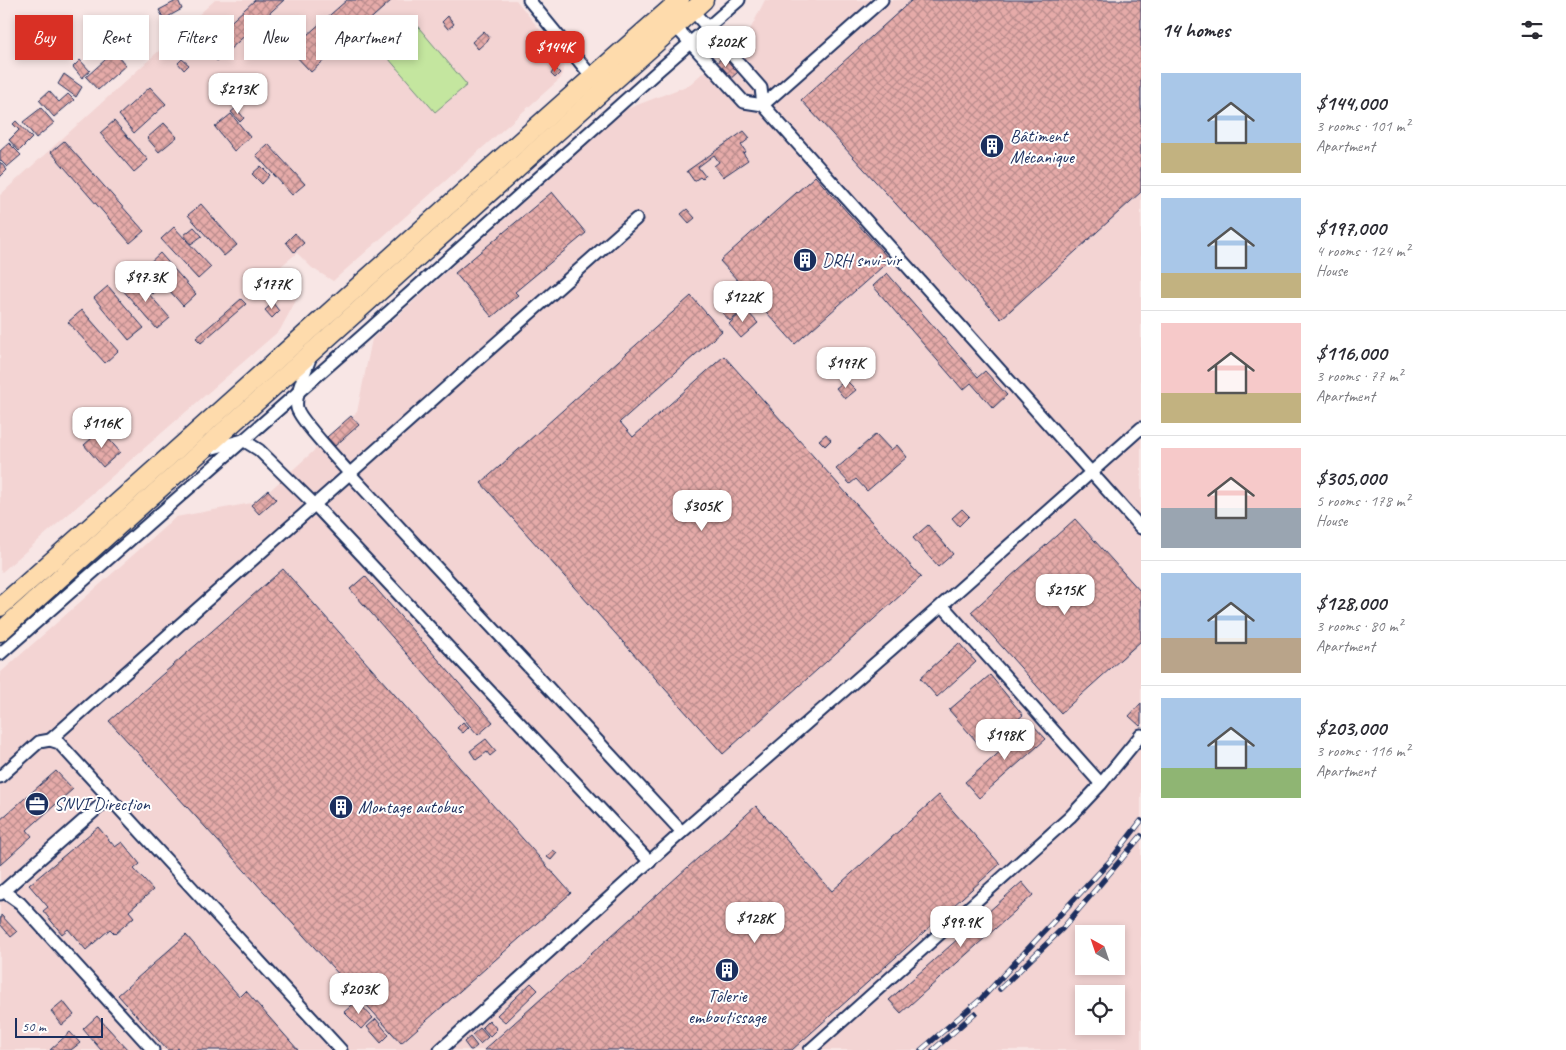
<!DOCTYPE html>
<html lang="en">
<head>
<meta charset="utf-8">
<style>
  :root { --surface:#fff; --page:#f7f7f7; --text:#2b2b33; --muted:#7c7c81; --line:#e1e1e2; --accent:#d93025 }
  body { margin:0; font-family:Caveat,sans-serif; background:var(--page); color:var(--text); height:100vh; display:flex; flex-direction:column; font-size:19px; white-space:nowrap }
  * { box-sizing:border-box; margin:0 }
  p { font-size:16px; color:var(--muted) }
  .icon { flex:none; width:28px; height:28px; fill:none; stroke:currentColor; stroke-width:2; stroke-linecap:round; stroke-linejoin:round }
  .map { position:relative; flex:1; overflow:hidden }
  .sheet { display:flex; flex-direction:column; background:var(--surface); width:425px }
  .sheet>* { flex:none }
  .top-card { position:absolute; left:15px; top:15px; width:475px; height:45px; display:flex; gap:10px }
  .needle { width:32px; rotate:320deg }
  .controls { position:absolute; left:1075px; top:925px; display:grid; gap:10px }
  .controls a { display:grid; place-items:center; width:50px; height:50px; border-radius:0px; background:var(--surface); box-shadow:0 2px 8px #0003; font-size:25px }
  .scale { position:absolute; left:15px; bottom:12px; width:88px; box-sizing:border-box; padding-left:5px; border:2px solid #1b2f5e; border-top:0; font-size:14px; line-height:18px; white-space:nowrap; color:#1b2f5e; -webkit-text-stroke:4px #fff; paint-order:stroke }
  .price { position:absolute; translate:-50% -42px; padding:0 11px; border-radius:10px; background:#fff; color:#222; font-size:16px; line-height:32px; filter:drop-shadow(0 1px 2px #0008) }
  .price::after { content:''; position:absolute; left:50%; top:30px; width:15px; height:11px; margin-left:-8px; background:inherit; clip-path:polygon(0 0,100% 0,50% 100%) }
  .price.active { background:var(--accent); color:#fff }
  ul { padding:0; list-style:none }
  li { display:flex; align-items:center; gap:15px; height:125px; padding:0 20px }
  li+li { border-top:1px solid var(--line) }
  li span { display:grid; place-items:center; flex:none; width:140px; height:100px; border-radius:0px; color:#555 }
  li>.icon { margin-inline-start:auto }
  span .icon { width:60px; height:60px; fill:#fffc; stroke-width:1 }
  li b { font-size:21px }
  h2 { display:flex; justify-content:space-between; align-items:center; height:60px; padding:0 20px; font-size:21px }
  .pill { padding:0 18px; border-radius:0px; background:var(--surface); box-shadow:0 2px 8px #0003; font-size:18px; line-height:45px }
  .pill.active { background:var(--accent); color:#fff }
  main { display:flex; flex:1; min-height:0 }
  .map>svg:first-child { display:block }
  .built { fill:#f3d4d3; fill-rule:evenodd }
  .grass { fill:#c4e69f; stroke:#708a7e }
  .building { fill:url(#building-cross-hatch); stroke:#1b2f5e }
  .lines { fill:none; stroke-linecap:round; stroke-linejoin:round }
  .minor-casing { stroke:#1b2f5e; stroke-width:15 }
  .highway-casing { stroke:#1b2f5e; stroke-width:21 }
  .minor { stroke:#fff; stroke-width:11 }
  .highway { stroke:#fedbac; stroke-width:18 }
  .rail-casing { stroke:#1b2f5e; stroke-width:5.5 }
  .rail { stroke:#fff; stroke-width:4; stroke-dasharray:11; stroke-linecap:butt }
  .labels { text-anchor:middle; dominant-baseline:central; stroke-width:4; stroke-linejoin:round; paint-order:stroke }
  .poi-label { font-size:18px; fill:#1b2f5e; stroke:#fff; text-anchor:start }
</style>
</head>
<body>
<main>
<div class="map">
<svg width="1141" height="1050" viewBox="0 0 1141 1050">
  <defs>
    <pattern id="building-cross-hatch" width="8" height="8" patternUnits="userSpaceOnUse" patternTransform="scale(1.25)"><rect width="8" height="8" fill="#e6aba9"/><path d="M0 0l8 8M0 8l8-8" fill="none" stroke="#ba8c8d"/></pattern>
  </defs>
  <rect width="100%" height="100%" fill="#f8e6e5"/>
  <filter id="ink" filterUnits="userSpaceOnUse"><feTurbulence type="fractalNoise" baseFrequency=".02" numOctaves="2"/><feDisplacementMap in="SourceGraphic" scale="10" xChannelSelector="R" yChannelSelector="G"/><feConvolveMatrix kernelMatrix="1 2 1 2 8 2 1 2 1" color-interpolation-filters="sRGB"/></filter>
  <g filter="url(#ink)">
    <g class="built">
      <path d="M 215,0 L 516,0 L 565,61 L 561,78 L 333,281 L 312,268 L 297,253 L 280,267 L 300,293 L 280,330 L 2,572 L 0,570 L 0,195 Z"/>
      <path d="M 765,0 L 1141,0 L 1141,1050 L 0,1050 L 0,673 L 176,517 L 257,502 L 357,412 L 372,339 L 624,110 L 689,85 L 749,32 ZM 1084,934 L 1116,934 L 1116,966 L 1084,966 ZM 1084,994 L 1116,994 L 1116,1026 L 1084,1026 Z"/>
    </g>
    <path class="grass" d="M 414,22 L 467,85 L 435,112 L 381,50 Z"/>
    <g class="building">
      <path d="M 178,0 L 182,9 L 164,19 L 159,10 Z"/>
      <path d="M 255,0 L 284,0 L 217,61 L 204,46 Z"/>
      <path d="M 347,0 L 392,0 L 311,72 L 290,50 Z"/>
      <path d="M 912,0 L 1141,0 L 1141,192 L 1001,319 L 801,100 Z"/>
      <path d="M 448,16 L 454,24 L 448,29 L 442,22 Z"/>
      <path d="M 140,22 L 144,27 L 135,34 L 131,28 Z"/>
      <path d="M 484,31 L 490,38 L 478,49 L 472,42 Z"/>
      <path d="M 175,33 L 182,41 L 174,48 L 167,40 Z"/>
      <path d="M 114,52 L 126,65 L 98,90 L 86,77 Z"/>
      <path d="M 724,56 L 738,72 L 729,80 L 715,64 Z"/>
      <path d="M 182,59 L 189,65 L 184,70 L 178,63 Z"/>
      <path d="M 80,60 L 90,71 L 82,78 L 73,67 Z"/>
      <path d="M 555,68 L 560,73 L 555,78 L 551,74 Z"/>
      <path d="M 64,74 L 82,87 L 76,97 L 58,84 Z"/>
      <path d="M 150,87 L 166,104 L 134,133 L 119,115 Z"/>
      <path d="M 49,91 L 59,102 L 68,94 L 74,100 L 54,117 L 39,100 Z"/>
      <path d="M 41,108 L 54,123 L 36,138 L 23,122 Z"/>
      <path d="M 236,108 L 244,118 L 240,122 L 231,112 Z"/>
      <path d="M 231,114 L 250,137 L 234,151 L 215,127 Z"/>
      <path d="M 16,121 L 32,138 L 19,151 L 9,140 L 19,130 L 13,124 Z"/>
      <path d="M 114,121 L 148,160 L 134,172 L 100,133 Z"/>
      <path d="M 164,123 L 177,137 L 159,152 L 147,138 Z"/>
      <path d="M 744,131 L 750,138 L 741,145 L 746,152 L 743,153 L 748,160 L 723,177 L 714,166 L 719,162 L 714,155 L 698,167 L 705,176 L 702,179 L 700,177 L 694,181 L 687,171 Z"/>
      <path d="M 64,141 L 144,231 L 130,243 L 51,152 Z"/>
      <path d="M 9,143 L 21,155 L 7,167 L 0,160 L 0,151 Z"/>
      <path d="M 268,144 L 305,184 L 292,195 L 256,155 Z"/>
      <path d="M 0,162 L 7,170 L 0,177 Z"/>
      <path d="M 261,166 L 270,175 L 262,184 L 252,174 Z"/>
      <path d="M 815,176 L 890,260 L 795,344 L 720,261 Z"/>
      <path d="M 552,192 L 586,233 L 515,292 L 518,295 L 492,317 L 455,273 Z"/>
      <path d="M 201,204 L 237,245 L 224,256 L 188,215 Z"/>
      <path d="M 687,209 L 695,218 L 689,223 L 681,214 Z"/>
      <path d="M 174,227 L 211,267 L 198,279 L 161,239 Z"/>
      <path d="M 194,227 L 202,236 L 191,244 L 184,235 Z"/>
      <path d="M 295,233 L 304,243 L 294,252 L 286,242 Z"/>
      <path d="M 160,253 L 196,294 L 183,306 L 147,265 Z"/>
      <path d="M 887,273 L 978,377 L 985,371 L 1007,395 L 993,408 L 971,383 L 963,390 L 873,286 Z"/>
      <path d="M 154,276 L 162,286 L 152,294 L 144,284 Z"/>
      <path d="M 134,277 L 170,318 L 157,329 L 121,288 Z"/>
      <path d="M 108,286 L 144,328 L 129,340 L 94,298 Z"/>
      <path d="M 691,296 L 722,331 L 620,422 L 633,437 L 724,356 L 921,577 L 723,754 L 481,483 Z"/>
      <path d="M 241,299 L 246,304 L 201,343 L 196,338 Z"/>
      <path d="M 273,303 L 279,311 L 272,318 L 265,310 Z"/>
      <path d="M 730,304 L 738,315 L 730,321 L 721,311 Z"/>
      <path d="M 745,309 L 758,323 L 741,338 L 729,324 Z"/>
      <path d="M 82,310 L 118,351 L 105,363 L 68,322 Z"/>
      <path d="M 846,380 L 856,390 L 845,399 L 836,388 Z"/>
      <path d="M 351,416 L 359,425 L 335,446 L 327,437 Z"/>
      <path d="M 101,430 L 120,452 L 103,467 L 84,445 Z"/>
      <path d="M 826,434 L 831,440 L 825,446 L 819,440 Z"/>
      <path d="M 876,434 L 891,450 L 897,445 L 907,457 L 867,491 L 856,479 L 850,484 L 836,469 Z"/>
      <path d="M 268,490 L 276,499 L 259,514 L 251,505 Z"/>
      <path d="M 962,509 L 969,516 L 959,526 L 952,518 Z"/>
      <path d="M 1075,519 L 1141,592 L 1141,641 L 1061,713 L 971,612 Z"/>
      <path d="M 928,525 L 953,554 L 938,567 L 913,538 Z"/>
      <path d="M 283,569 L 571,893 L 401,1043 L 109,721 Z"/>
      <path d="M 365,576 L 493,722 L 478,735 L 350,589 Z"/>
      <path d="M 959,643 L 976,662 L 937,697 L 920,678 Z"/>
      <path d="M 990,675 L 1023,715 L 983,749 L 949,710 Z"/>
      <path d="M 1141,703 L 1141,725 L 1140,726 L 1129,716 Z"/>
      <path d="M 463,722 L 469,727 L 463,733 L 457,728 Z"/>
      <path d="M 1032,724 L 1046,739 L 979,798 L 965,782 Z"/>
      <path d="M 486,739 L 496,751 L 490,756 L 487,752 L 476,760 L 470,751 Z"/>
      <path d="M 56,771 L 73,789 L 27,830 L 32,836 L 0,865 L 0,820 Z"/>
      <path d="M 939,795 L 1000,864 L 792,1050 L 484,1050 L 756,806 L 832,891 Z"/>
      <path d="M 98,827 L 115,847 L 122,842 L 140,864 L 134,869 L 153,890 L 129,911 L 134,917 L 115,934 L 110,929 L 86,950 L 68,929 L 62,934 L 43,911 L 48,907 L 29,885 Z"/>
      <path d="M 553,850 L 557,853 L 551,860 L 547,857 Z"/>
      <path d="M 1022,882 L 1033,895 L 901,1013 L 889,1000 Z"/>
      <path d="M 1,915 L 17,932 L 11,937 L 0,924 Z"/>
      <path d="M 186,935 L 240,997 L 246,991 L 298,1050 L 180,1050 L 178,1048 L 176,1050 L 167,1050 L 118,995 Z"/>
      <path d="M 531,983 L 538,990 L 505,1022 L 497,1015 Z"/>
      <path d="M 63,1001 L 74,1015 L 62,1025 L 51,1011 Z"/>
      <path d="M 357,1001 L 373,1018 L 361,1029 L 344,1012 Z"/>
      <path d="M 97,1016 L 128,1050 L 101,1050 L 83,1029 Z"/>
      <path d="M 376,1019 L 389,1035 L 381,1043 L 367,1027 Z"/>
      <path d="M 489,1020 L 497,1029 L 490,1036 L 482,1027 Z"/>
      <path d="M 480,1028 L 488,1037 L 480,1044 L 472,1035 Z"/>
      <path d="M 70,1032 L 80,1043 L 71,1050 L 50,1050 Z"/>
      <path d="M 470,1037 L 477,1046 L 472,1050 L 470,1050 L 464,1042 Z"/>
    </g>
    <g class="lines">
      <g class="minor-casing">
        <g id="minor">
          <path d="M 529,0 L 592,77"/>
          <path d="M 692,10 L 761,88 L 763,105 L 1141,528"/>
          <path d="M 675,26 L 744,102 L 763,105"/>
          <path d="M 763,105 L 882,0"/>
          <path d="M 311,356 C 307,368 294,395 297,408 C 299,419 340,462 350,474 L 682,832"/>
          <path d="M 206,450 L 243,440 L 259,450 L 315,505 L 650,862"/>
          <path d="M 942,605 L 1101,784"/>
          <path d="M 0,654 L 361,337 L 659,70 L 739,0"/>
          <path d="M 50,740 L 636,219"/>
          <path d="M 0,777 L 39,742 L 50,740 L 59,743 L 341,1050"/>
          <path d="M 3,891 L 20,903 L 153,1050"/>
          <path d="M 0,894 L 109,798"/>
          <path d="M 440,1050 L 682,832 L 942,605 L 1141,428"/>
          <path d="M 810,1050 L 1070,817 L 1101,784 L 1141,735"/>
        </g>
      </g>
      <g class="highway-casing">
        <g id="highway">
          <path d="M 0,607 C 228,406 451,200 680,0"/>
          <path d="M 0,632 L 704,0"/>
        </g>
      </g>
      <use href="#minor" class="minor"/>
      <use href="#highway" class="highway"/>
      <g class="rail-casing">
        <g id="rail">
          <path d="M 1000,989 L 1063,928 L 1141,836"/>
          <path d="M 921,1050 L 982,998 L 1110,861 L 1141,821"/>
          <path d="M 933,1050 L 975,1013"/>
        </g>
      </g>
      <use href="#rail" class="rail"/>
    </g>
  </g>
  <defs>
    <g id="building-disc" transform="scale(1.25)"><circle r="9.5" fill="#1b2f5e" stroke="#fff"/><path d="M-4-6H4V6H1V3H-1V6H-4ZM-2.5-4.3h1.7v1.8h-1.7ZM.8-4.3h1.7v1.8H.8ZM-2.5-1h1.7V.8h-1.7ZM.8-1h1.7V.8H.8Z" fill="#fff"/></g>
    <g id="office-disc" transform="scale(1.25)"><circle r="9.5" fill="#1b2f5e" stroke="#fff"/><path d="M-6-3h4V-5.5h4V-3h4V5H-6ZM-1-4.5V-3h2v-1.5ZM-6 0V1H6V0Z" fill="#fff"/></g>
  </defs>
  <g fill-rule="evenodd">
    <use href="#building-disc" x="992" y="146"/>
    <use href="#building-disc" x="805" y="260"/>
    <use href="#office-disc" x="37" y="804"/>
    <use href="#building-disc" x="341" y="807"/>
    <use href="#building-disc" x="727" y="970"/>
  </g>
  <g class="labels">
    <g class="poi-label">
      <text x="1010" y="136">Bâtiment<tspan x="1010" dy="21">Mécanique</tspan></text>
      <text x="822" y="260">DRH snvi-vir</text>
      <text x="54" y="804">SNVI Direction</text>
      <text x="358" y="807">Montage autobus</text>
      <text x="727" y="996" text-anchor="middle">Tôlerie<tspan x="727" dy="21">emboutissage</tspan></text>
    </g>
  </g>
</svg>
<div class="controls">
<a><svg class="needle" viewBox="-14 -14 28 28"><path d="M0-13l5 13h-10z" fill="#e53935"/><path d="M0 13l5-13h-10z" fill="#7c7c81"/></svg></a>
<a><svg class="icon" aria-label="locate" viewBox="0 0 24 24"><circle cx="12" cy="12" r="6"/><path d="M12 2v4M12 18v4M2 12h4M18 12h4"/></svg></a>
</div>
<div class="scale">50 m</div>
<b class="price" style="left:726px;top:68px">$202K</b>
<b class="price active" style="left:555px;top:73px">$144K</b>
<b class="price" style="left:238px;top:115px">$213K</b>
<b class="price" style="left:146px;top:303px">$97.3K</b>
<b class="price" style="left:272px;top:310px">$177K</b>
<b class="price" style="left:743px;top:323px">$122K</b>
<b class="price" style="left:846px;top:389px">$197K</b>
<b class="price" style="left:102px;top:449px">$116K</b>
<b class="price" style="left:702px;top:532px">$305K</b>
<b class="price" style="left:1065px;top:616px">$215K</b>
<b class="price" style="left:1005px;top:761px">$198K</b>
<b class="price" style="left:755px;top:944px">$128K</b>
<b class="price" style="left:961px;top:948px">$99.9K</b>
<b class="price" style="left:359px;top:1015px">$203K</b>
<div class="top-card">
<a class="pill active">Buy</a>
<a class="pill">Rent</a>
<a class="pill">Filters</a>
<a class="pill">New</a>
<a class="pill">Apartment</a>
</div>
</div>
<section class="sheet">
<h2>14 homes<svg class="icon" aria-label="filters" viewBox="0 0 24 24"><path d="M4 7h16M4 17h16"/><circle cx="9" cy="7" r="2"/><circle cx="15" cy="17" r="2"/></svg></h2>
<ul>
<li><span style="background:linear-gradient(#a9c7e8 70%,#c2b280 0)"><svg class="icon" aria-label="home" viewBox="0 0 24 24"><path d="M3 11l9-7 9 7M6 9v11h12V9"/></svg></span><div><b>$144,000</b><p>3 rooms · 101 m²</p><p>Apartment</p></div></li>
<li><span style="background:linear-gradient(#a9c7e8 75%,#c2b280 0)"><svg class="icon" aria-label="home" viewBox="0 0 24 24"><path d="M3 11l9-7 9 7M6 9v11h12V9"/></svg></span><div><b>$197,000</b><p>4 rooms · 124 m²</p><p>House</p></div></li>
<li><span style="background:linear-gradient(#f6c9c9 70%,#c2b280 0)"><svg class="icon" aria-label="home" viewBox="0 0 24 24"><path d="M3 11l9-7 9 7M6 9v11h12V9"/></svg></span><div><b>$116,000</b><p>3 rooms · 77 m²</p><p>Apartment</p></div></li>
<li><span style="background:linear-gradient(#f6c9c9 60%,#9aa5b1 0)"><svg class="icon" aria-label="home" viewBox="0 0 24 24"><path d="M3 11l9-7 9 7M6 9v11h12V9"/></svg></span><div><b>$305,000</b><p>5 rooms · 178 m²</p><p>House</p></div></li>
<li><span style="background:linear-gradient(#a9c7e8 65%,#b9a48a 0)"><svg class="icon" aria-label="home" viewBox="0 0 24 24"><path d="M3 11l9-7 9 7M6 9v11h12V9"/></svg></span><div><b>$128,000</b><p>3 rooms · 80 m²</p><p>Apartment</p></div></li>
<li><span style="background:linear-gradient(#a9c7e8 70%,#8fb573 0)"><svg class="icon" aria-label="home" viewBox="0 0 24 24"><path d="M3 11l9-7 9 7M6 9v11h12V9"/></svg></span><div><b>$203,000</b><p>3 rooms · 116 m²</p><p>Apartment</p></div></li>
</ul>
</section>
</main>
</body>
</html>
